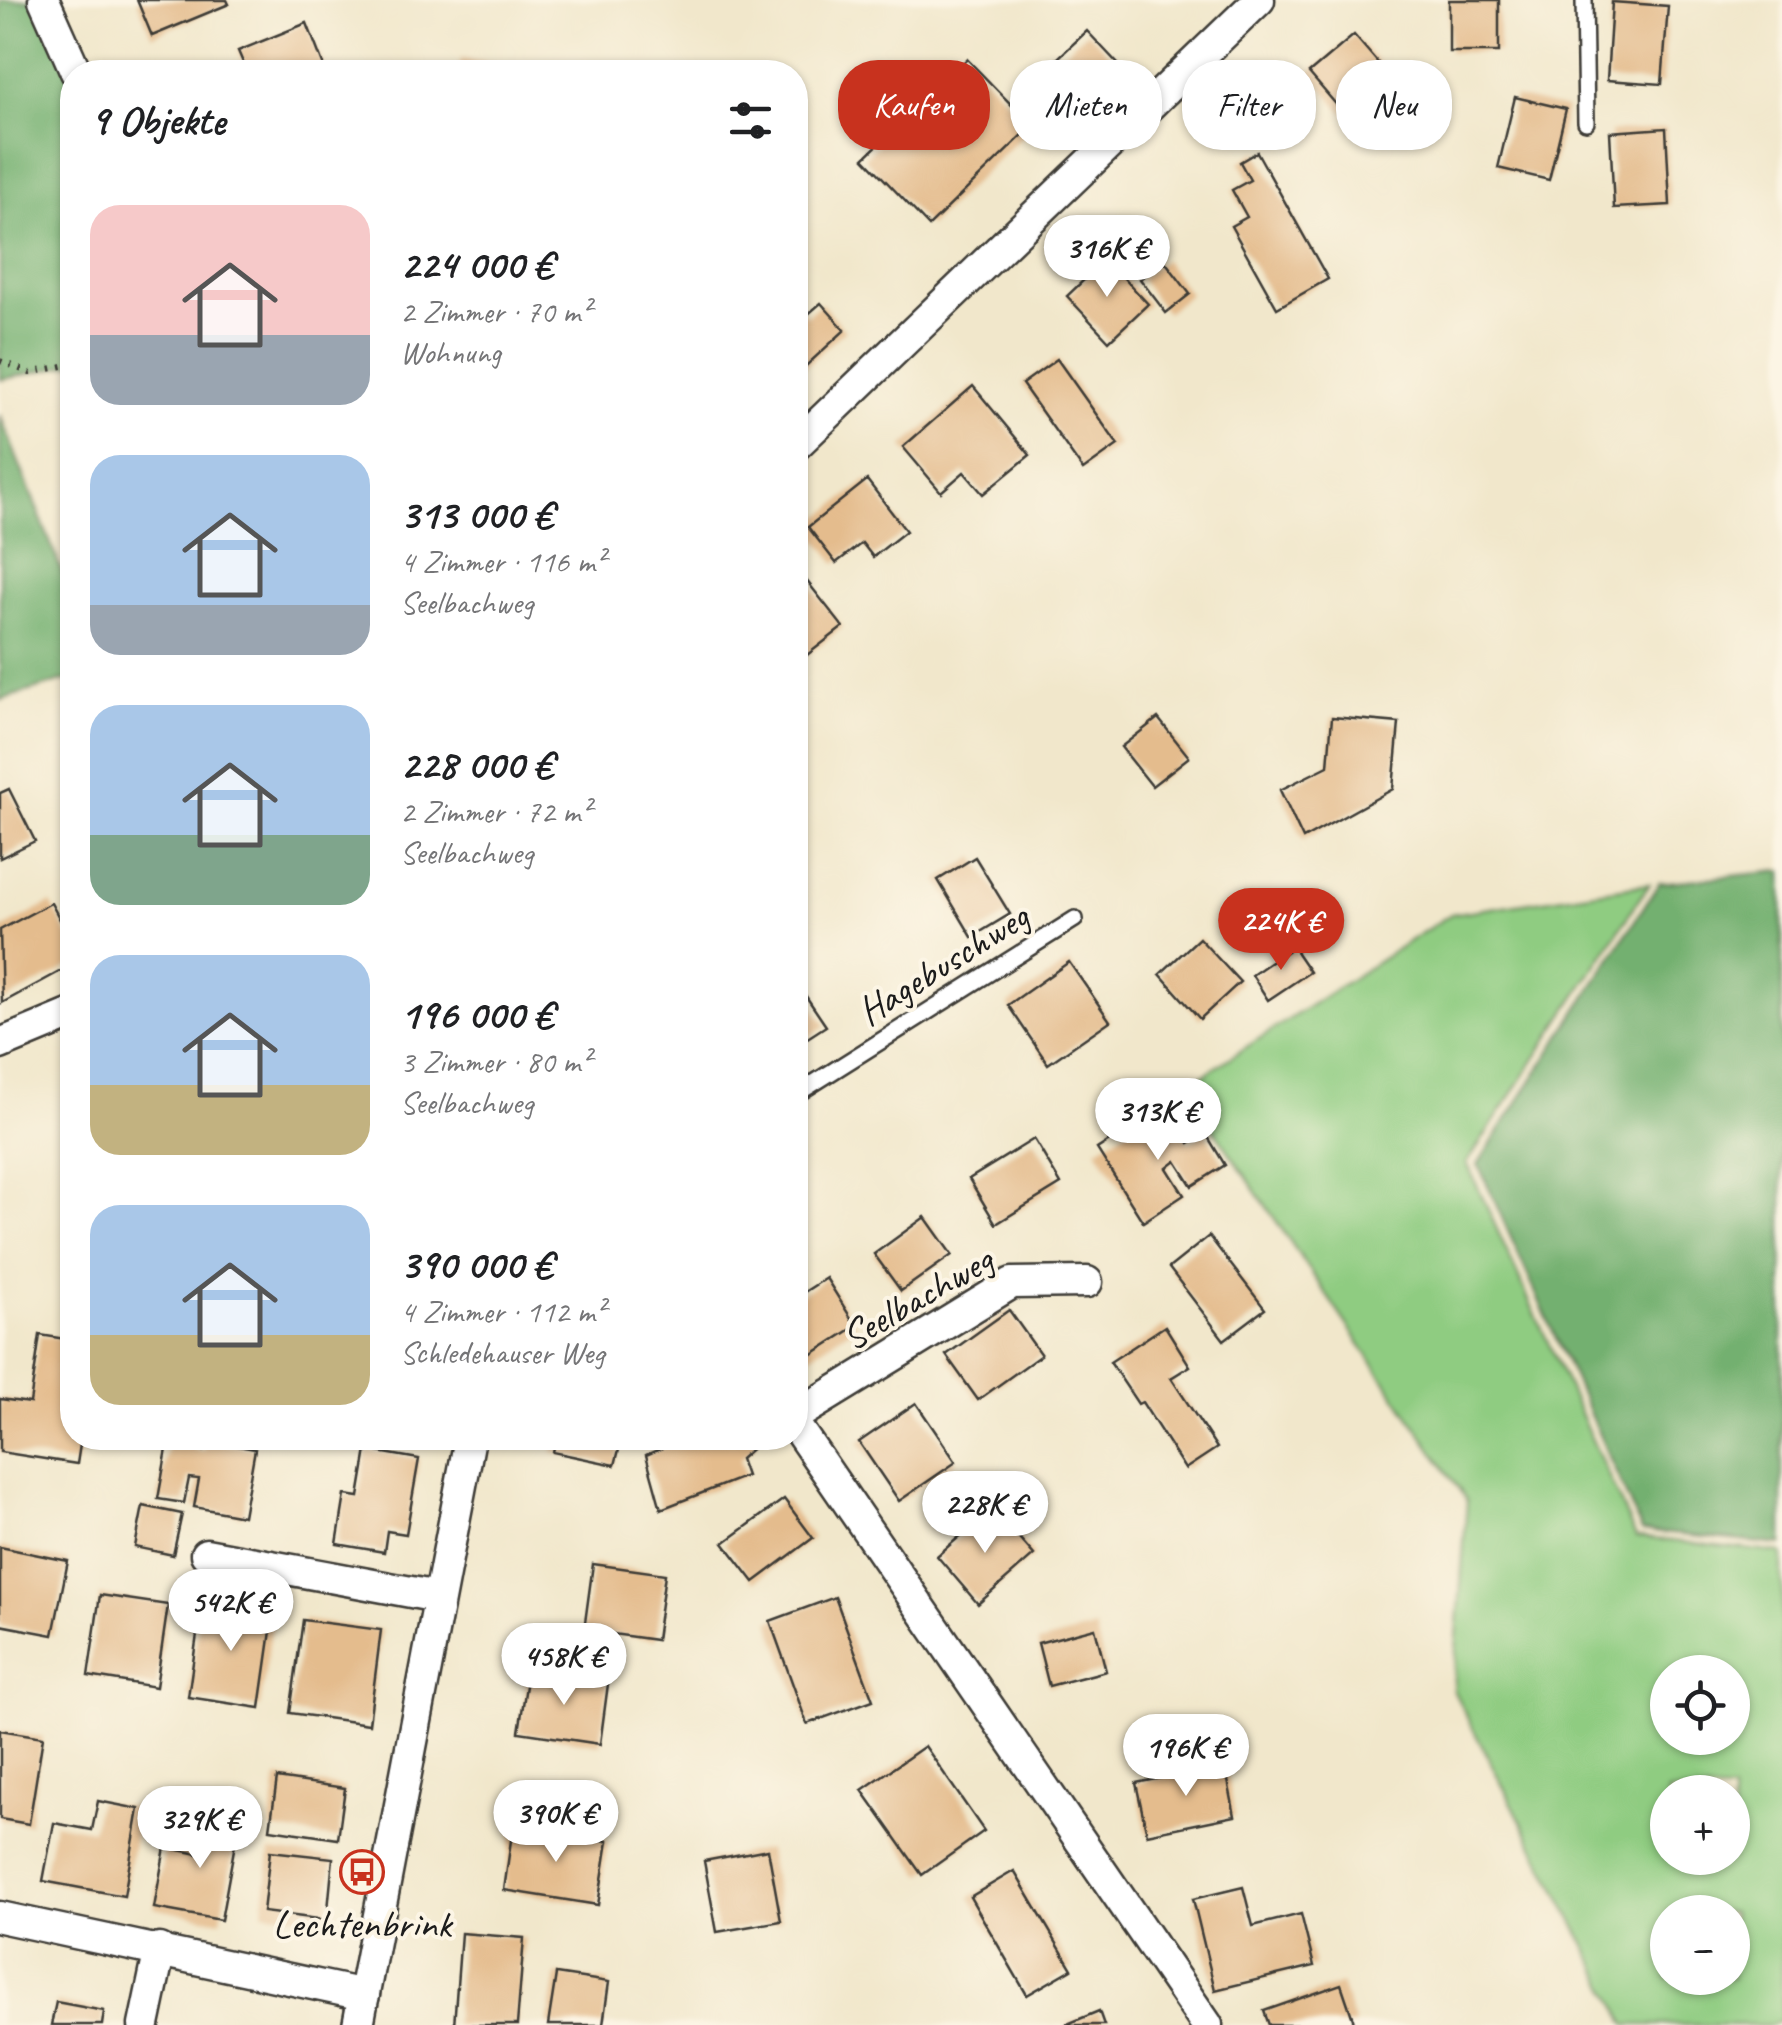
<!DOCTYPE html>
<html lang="de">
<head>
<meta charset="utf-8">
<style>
  :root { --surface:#fff; --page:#f6f6f6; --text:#202124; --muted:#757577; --accent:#c8321e }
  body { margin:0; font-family:Caveat,sans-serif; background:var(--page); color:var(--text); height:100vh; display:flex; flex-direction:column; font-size:38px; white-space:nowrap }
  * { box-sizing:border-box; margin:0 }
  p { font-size:32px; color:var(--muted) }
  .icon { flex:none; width:55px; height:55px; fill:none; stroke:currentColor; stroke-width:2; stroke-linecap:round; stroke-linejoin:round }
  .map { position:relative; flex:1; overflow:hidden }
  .details { position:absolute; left:60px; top:60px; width:748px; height:1390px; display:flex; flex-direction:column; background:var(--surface); border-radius:40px; box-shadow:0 2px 8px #0004 }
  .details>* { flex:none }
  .top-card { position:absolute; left:838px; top:60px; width:792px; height:90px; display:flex; gap:20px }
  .fabs { position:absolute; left:1650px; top:1655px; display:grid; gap:20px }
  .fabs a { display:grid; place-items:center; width:100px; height:100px; border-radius:50%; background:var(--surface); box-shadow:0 2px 8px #0004; font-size:50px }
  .price { position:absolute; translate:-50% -85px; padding:0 22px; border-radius:35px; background:#fff; color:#222; font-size:32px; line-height:65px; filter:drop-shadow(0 2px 5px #0008) }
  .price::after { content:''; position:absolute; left:50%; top:60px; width:30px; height:22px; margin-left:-15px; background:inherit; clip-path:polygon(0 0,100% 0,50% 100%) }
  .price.current { background:var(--accent); color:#fff }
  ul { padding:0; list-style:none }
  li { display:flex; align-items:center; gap:30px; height:250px; padding:0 30px }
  li span { display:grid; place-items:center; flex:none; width:280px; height:200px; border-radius:30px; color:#555 }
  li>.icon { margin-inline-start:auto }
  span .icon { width:120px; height:120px; fill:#fffc; stroke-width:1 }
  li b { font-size:42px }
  h2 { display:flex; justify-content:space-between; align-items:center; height:120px; padding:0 30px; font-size:42px }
  .chip { padding:0 35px; border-radius:40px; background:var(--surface); box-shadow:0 2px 8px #0004; font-size:35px; line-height:90px }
  .chip.current { background:var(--accent); color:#fff }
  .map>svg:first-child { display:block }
  .green { fill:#8fcc81; stroke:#56744e; stroke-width:2.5; fill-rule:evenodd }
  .forest { fill:#73b06f; stroke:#486646; stroke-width:2.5 }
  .building { fill:#e4bc8d }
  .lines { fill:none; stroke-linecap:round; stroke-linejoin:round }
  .service-casing { stroke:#3c3a36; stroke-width:20 }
  .minor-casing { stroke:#3c3a36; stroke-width:35 }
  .path { stroke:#3c3a36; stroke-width:6; stroke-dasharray:2.5 8; stroke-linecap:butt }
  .service { stroke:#fff; stroke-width:15 }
  .minor { stroke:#fff; stroke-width:30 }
  .labels { text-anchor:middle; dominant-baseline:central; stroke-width:8; stroke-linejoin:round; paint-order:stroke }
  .street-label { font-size:40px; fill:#1c1c1c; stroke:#fcf5e5 }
  .poi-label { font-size:40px; fill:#1c1c1c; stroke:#fcf5e5 }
</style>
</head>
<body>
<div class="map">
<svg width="1782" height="2025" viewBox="0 0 1782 2025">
  <rect width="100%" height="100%" fill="#fcf5e5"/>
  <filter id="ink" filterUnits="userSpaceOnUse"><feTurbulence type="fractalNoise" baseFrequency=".01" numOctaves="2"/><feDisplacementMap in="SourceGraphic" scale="20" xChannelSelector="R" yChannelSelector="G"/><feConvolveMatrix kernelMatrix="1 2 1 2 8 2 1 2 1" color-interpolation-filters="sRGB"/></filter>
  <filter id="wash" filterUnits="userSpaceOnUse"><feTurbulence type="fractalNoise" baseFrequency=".0048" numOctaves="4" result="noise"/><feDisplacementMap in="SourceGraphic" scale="40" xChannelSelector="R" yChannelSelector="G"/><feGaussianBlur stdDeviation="2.25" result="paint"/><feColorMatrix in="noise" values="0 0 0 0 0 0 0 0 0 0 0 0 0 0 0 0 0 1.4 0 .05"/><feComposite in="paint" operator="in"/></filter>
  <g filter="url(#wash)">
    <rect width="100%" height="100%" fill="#f1e7cb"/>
    <path class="green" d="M 1649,884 L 1467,1163 L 1636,1537 L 1782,1553 L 1782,2019 L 1771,2025 L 1627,2025 L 1453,1690 L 1467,1501 L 1185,1087 L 1451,914 ZM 1668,1672 L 1732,1672 L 1732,1738 L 1668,1738 ZM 1668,1792 L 1732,1792 L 1732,1858 L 1668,1858 ZM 1668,1912 L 1732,1912 L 1732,1978 L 1668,1978 Z"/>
    <g class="forest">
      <path d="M 0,0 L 44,0 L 72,72 L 72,364 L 0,380 Z"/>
      <path d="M 0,415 L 72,597 L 72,678 L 0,700 Z"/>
      <path d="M 1782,871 L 1782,1545 L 1642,1531 L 1478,1164 L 1659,883 Z"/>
    </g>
    <g id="blocks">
      <g class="building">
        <path d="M 137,0 L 227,0 L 229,4 L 152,36 Z"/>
        <rect x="1449" y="0" width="50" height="52"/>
        <path d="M 1612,2 L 1668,6 L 1662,84 L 1607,80 Z"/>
        <path d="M 307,23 L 326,72 L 247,72 L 238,51 Z"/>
        <path d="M 1087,31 L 1133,80 L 1091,119 L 1045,70 Z"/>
        <path d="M 1354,35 L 1398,86 L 1353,124 L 1309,73 Z"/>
        <path d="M 461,59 L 536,70 L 536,72 L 459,72 Z"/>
        <path d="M 967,59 L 1032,126 L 929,226 L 864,158 Z"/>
        <path d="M 1515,97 L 1566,109 L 1549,180 L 1498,168 Z"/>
        <path d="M 1666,128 L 1670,205 L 1614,208 L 1610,132 Z"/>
        <path d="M 1257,152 L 1328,279 L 1277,308 L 1231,226 L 1247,217 L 1232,190 L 1250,180 L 1240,162 Z"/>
        <path d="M 1106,259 L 1148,304 L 1109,341 L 1067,296 Z"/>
        <path d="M 1164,260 L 1190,294 L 1166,313 L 1140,279 Z"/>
        <path d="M 821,303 L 845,330 L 795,376 L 795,304 L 806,316 Z"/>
        <path d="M 1057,359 L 1118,445 L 1083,470 L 1022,384 Z"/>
        <path d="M 973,386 L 1030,455 L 983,494 L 964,472 L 941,492 L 903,447 Z"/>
        <path d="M 867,480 L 906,531 L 873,557 L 862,543 L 836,563 L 808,527 Z"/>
        <path d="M 795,566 L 843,627 L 807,655 L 795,639 Z"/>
        <path d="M 1332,717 L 1399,723 L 1393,789 L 1303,839 L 1280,790 L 1328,766 Z"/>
        <path d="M 1158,718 L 1189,757 L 1152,786 L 1121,747 Z"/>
        <path d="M 9,789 L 35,841 L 0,858 L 0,793 Z"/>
        <path d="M 975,857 L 1010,914 L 972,937 L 938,880 Z"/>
        <path d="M 51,903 L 72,942 L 72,965 L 2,1003 L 0,930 Z"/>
        <path d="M 1199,938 L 1240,982 L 1200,1019 L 1160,974 Z"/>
        <path d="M 1293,947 L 1310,972 L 1268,1000 L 1252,975 Z"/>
        <path d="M 1069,962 L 1110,1021 L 1048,1064 L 1008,1005 Z"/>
        <path d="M 795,980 L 826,1026 L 795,1046 Z"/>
        <path d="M 1169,1110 L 1189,1143 L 1205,1132 L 1225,1165 L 1192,1186 L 1176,1161 L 1167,1168 L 1184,1195 L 1143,1222 L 1097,1149 L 1136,1124 L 1139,1129 Z"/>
        <path d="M 1034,1139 L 1061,1184 L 996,1224 L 969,1179 Z"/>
        <path d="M 925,1217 L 952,1255 L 901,1291 L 874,1254 Z"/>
        <path d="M 1209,1236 L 1265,1309 L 1224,1340 L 1169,1268 Z"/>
        <path d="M 826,1278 L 856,1326 L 800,1362 L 795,1354 L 795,1298 Z"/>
        <path d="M 1009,1310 L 1041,1355 L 978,1400 L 946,1355 Z"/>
        <path d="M 1165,1326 L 1190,1366 L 1171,1378 L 1217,1448 L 1185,1469 L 1142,1402 L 1138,1404 L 1110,1362 Z"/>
        <path d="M 40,1335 L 72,1340 L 72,1438 L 81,1438 L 77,1464 L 0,1452 L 0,1399 L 30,1403 Z"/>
        <path d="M 916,1403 L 956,1462 L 899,1501 L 859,1442 Z"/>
        <path d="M 169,1438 L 196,1438 L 194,1449 L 204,1451 L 206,1440 L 255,1449 L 243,1516 L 194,1507 L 199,1479 L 189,1478 L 184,1503 L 158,1499 Z"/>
        <path d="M 556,1438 L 622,1438 L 615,1465 L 553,1452 Z"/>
        <path d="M 685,1438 L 753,1438 L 757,1444 L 740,1459 L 746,1476 L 661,1509 L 646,1455 Z"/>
        <path d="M 367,1450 L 419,1459 L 406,1534 L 387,1531 L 384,1552 L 337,1544 L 345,1495 L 359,1497 Z"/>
        <path d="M 784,1499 L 813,1538 L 754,1582 L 724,1543 Z"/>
        <path d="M 143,1506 L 182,1514 L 173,1555 L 135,1547 Z"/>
        <path d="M 993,1508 L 1034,1555 L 978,1604 L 937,1556 Z"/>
        <path d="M 0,1547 L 68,1561 L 53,1635 L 0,1625 Z"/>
        <path d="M 593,1564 L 665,1574 L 656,1640 L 584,1630 Z"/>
        <path d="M 100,1595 L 168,1605 L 156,1687 L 88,1676 Z"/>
        <path d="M 835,1597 L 873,1700 L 807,1724 L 770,1621 Z"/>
        <path d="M 202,1600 L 274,1610 L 260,1708 L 188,1697 Z"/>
        <path d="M 303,1620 L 381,1630 L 369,1724 L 290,1713 Z"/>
        <path d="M 1095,1628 L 1106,1671 L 1049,1686 L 1038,1643 Z"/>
        <path d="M 528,1672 L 608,1684 L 600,1744 L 519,1732 Z"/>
        <path d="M 0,1730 L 43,1737 L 29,1824 L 0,1819 Z"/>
        <path d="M 925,1746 L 984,1831 L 922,1875 L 862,1790 Z"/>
        <path d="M 1225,1765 L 1235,1816 L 1147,1834 L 1136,1783 Z"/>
        <path d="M 277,1778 L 345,1788 L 338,1839 L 270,1829 Z"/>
        <path d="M 98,1801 L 139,1809 L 124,1896 L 43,1881 L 54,1823 L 92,1830 Z"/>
        <path d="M 212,1806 L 241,1811 L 221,1920 L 154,1908 L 165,1847 L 203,1855 Z"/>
        <path d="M 513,1826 L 608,1841 L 598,1905 L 504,1890 Z"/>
        <path d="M 768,1849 L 781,1921 L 717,1932 L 704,1861 Z"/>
        <path d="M 270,1851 L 333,1858 L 327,1920 L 263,1912 Z"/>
        <path d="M 1014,1871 L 1072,1969 L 1027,1995 L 970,1897 Z"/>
        <path d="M 1243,1887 L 1253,1926 L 1301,1914 L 1314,1966 L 1215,1990 L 1193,1899 Z"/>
        <path d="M 461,1933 L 524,1938 L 517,2025 L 454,2025 Z"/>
        <path d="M 556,1974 L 609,1982 L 603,2025 L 548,2025 Z"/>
        <path d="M 1341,1984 L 1355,2025 L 1269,2025 L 1264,2011 Z"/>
        <path d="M 56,2002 L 104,2011 L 102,2025 L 51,2025 Z"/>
        <path d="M 1099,2011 L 1104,2025 L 1065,2025 Z"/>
      </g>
    </g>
  </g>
  <g filter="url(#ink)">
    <use href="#blocks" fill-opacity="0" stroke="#3c3a36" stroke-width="2.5"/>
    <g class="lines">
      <g class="service-casing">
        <g id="service">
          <path d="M 1584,0 L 1586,122"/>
          <path d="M 795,1095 L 1075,919"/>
        </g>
      </g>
      <g class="minor-casing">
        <g id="minor">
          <path d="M 44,0 L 76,72"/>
          <path d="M 795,446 L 1259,0"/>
          <path d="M 0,1044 L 72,1014"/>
          <path d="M 795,1416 L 1012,1283 L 1087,1282"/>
          <path d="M 795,1425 L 1207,2025"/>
          <path d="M 206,1554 L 438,1597"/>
          <path d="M 0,1917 L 364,1995"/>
          <path d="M 144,2025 L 160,1949"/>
          <path d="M 358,2025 L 470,1438"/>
        </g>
      </g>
      <path class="path" d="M 0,361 L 30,373 L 72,364"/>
      <use href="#service" class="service"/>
      <use href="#minor" class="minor"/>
    </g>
  </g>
  <defs>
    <g id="bus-ring" transform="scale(2.25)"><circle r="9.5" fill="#fcf5e5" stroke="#c8321e" stroke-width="1.5"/><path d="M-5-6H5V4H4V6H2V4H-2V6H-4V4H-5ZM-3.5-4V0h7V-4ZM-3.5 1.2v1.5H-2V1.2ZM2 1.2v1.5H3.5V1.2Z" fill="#c8321e"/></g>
  </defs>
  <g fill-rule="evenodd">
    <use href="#bus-ring" x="362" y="1872"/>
  </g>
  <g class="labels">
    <g class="street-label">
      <text transform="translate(943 964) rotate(-32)">Hagebuschweg</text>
      <text transform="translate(917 1298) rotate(-30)">Seelbachweg</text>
    </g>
    <g class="poi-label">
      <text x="362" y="1924">Lechtenbrink</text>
    </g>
  </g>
</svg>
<div class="fabs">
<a><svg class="icon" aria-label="locate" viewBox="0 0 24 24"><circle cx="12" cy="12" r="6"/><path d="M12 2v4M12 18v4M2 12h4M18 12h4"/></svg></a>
<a>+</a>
<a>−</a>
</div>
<b class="price" style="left:1107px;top:300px">316K €</b>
<b class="price current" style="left:1281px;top:973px">224K €</b>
<b class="price" style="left:1158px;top:1163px">313K €</b>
<b class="price" style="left:985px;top:1556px">228K €</b>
<b class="price" style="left:231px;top:1654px">542K €</b>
<b class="price" style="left:564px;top:1708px">458K €</b>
<b class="price" style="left:1186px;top:1799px">196K €</b>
<b class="price" style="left:556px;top:1865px">390K €</b>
<b class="price" style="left:200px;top:1871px">329K €</b>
<div class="top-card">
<a class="chip current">Kaufen</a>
<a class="chip">Mieten</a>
<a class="chip">Filter</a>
<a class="chip">Neu</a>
</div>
<section class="details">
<h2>9 Objekte<svg class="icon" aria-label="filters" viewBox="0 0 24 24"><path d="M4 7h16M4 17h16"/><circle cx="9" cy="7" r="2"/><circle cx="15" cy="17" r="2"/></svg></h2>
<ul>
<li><span style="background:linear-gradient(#f6c9c9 65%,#9aa5b1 0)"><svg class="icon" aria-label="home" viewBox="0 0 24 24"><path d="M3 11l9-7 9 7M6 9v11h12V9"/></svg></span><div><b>224 000 €</b><p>2 Zimmer · 70 m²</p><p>Wohnung</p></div></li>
<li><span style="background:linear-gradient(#a9c7e8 75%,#9aa5b1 0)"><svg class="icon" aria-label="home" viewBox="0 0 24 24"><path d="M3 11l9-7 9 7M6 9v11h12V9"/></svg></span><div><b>313 000 €</b><p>4 Zimmer · 116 m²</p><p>Seelbachweg</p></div></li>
<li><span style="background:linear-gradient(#a9c7e8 65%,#7fa58c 0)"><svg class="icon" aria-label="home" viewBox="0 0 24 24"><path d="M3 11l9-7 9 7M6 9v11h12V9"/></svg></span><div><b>228 000 €</b><p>2 Zimmer · 72 m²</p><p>Seelbachweg</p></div></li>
<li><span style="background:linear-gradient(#a9c7e8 65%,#c2b280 0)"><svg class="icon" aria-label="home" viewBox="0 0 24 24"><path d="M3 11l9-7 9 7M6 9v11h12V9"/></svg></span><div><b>196 000 €</b><p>3 Zimmer · 80 m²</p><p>Seelbachweg</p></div></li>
<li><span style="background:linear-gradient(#a9c7e8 65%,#c2b280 0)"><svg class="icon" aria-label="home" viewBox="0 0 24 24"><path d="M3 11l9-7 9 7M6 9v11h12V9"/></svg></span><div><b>390 000 €</b><p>4 Zimmer · 112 m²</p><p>Schledehauser Weg</p></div></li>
</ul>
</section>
</div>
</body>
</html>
